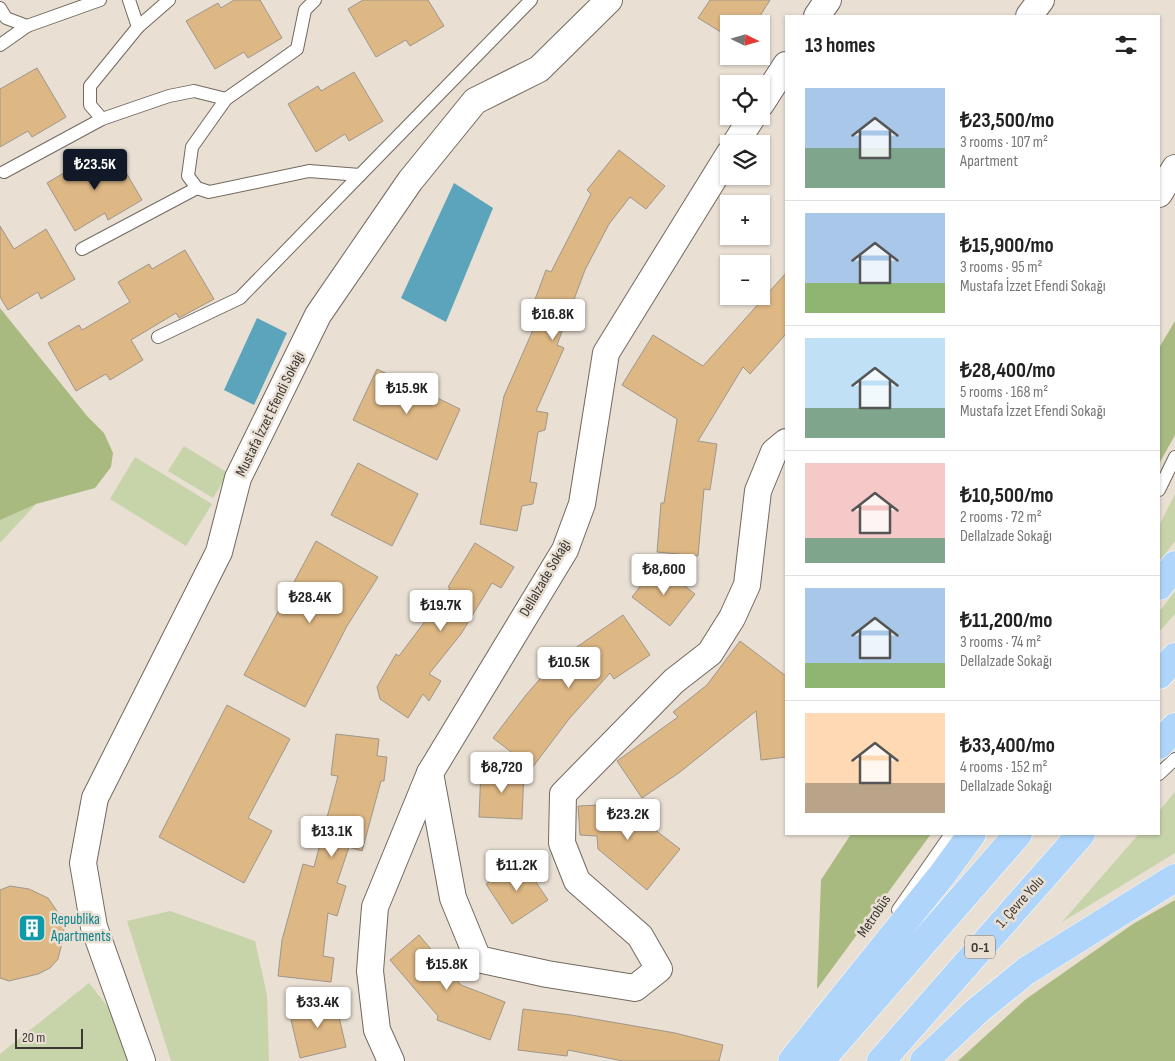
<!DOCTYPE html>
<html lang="en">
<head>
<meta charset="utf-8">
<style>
  :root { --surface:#fff; --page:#f2f2f2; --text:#222; --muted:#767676; --line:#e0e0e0; --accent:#111827 }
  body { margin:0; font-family:"Sofia Sans Condensed",sans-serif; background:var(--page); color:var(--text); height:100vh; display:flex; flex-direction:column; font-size:19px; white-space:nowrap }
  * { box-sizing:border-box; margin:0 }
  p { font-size:16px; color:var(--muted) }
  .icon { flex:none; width:28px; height:28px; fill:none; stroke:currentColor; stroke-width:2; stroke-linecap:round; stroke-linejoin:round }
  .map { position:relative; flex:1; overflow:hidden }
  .panel { position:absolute; left:785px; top:15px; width:375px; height:820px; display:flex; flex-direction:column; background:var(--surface); border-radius:0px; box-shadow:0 1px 4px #0004 }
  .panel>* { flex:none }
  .needle { width:32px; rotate:95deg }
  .tools { position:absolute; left:720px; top:15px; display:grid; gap:10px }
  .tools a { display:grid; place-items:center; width:50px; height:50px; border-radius:0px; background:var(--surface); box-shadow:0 1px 4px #0004; font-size:25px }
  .scale { position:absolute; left:15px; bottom:12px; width:68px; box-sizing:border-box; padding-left:5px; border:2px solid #3c3833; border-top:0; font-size:14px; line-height:18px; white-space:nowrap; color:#3c3833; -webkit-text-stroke:4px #e9dfd3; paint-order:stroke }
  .price { position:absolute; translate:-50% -42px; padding:0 11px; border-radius:5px; background:#fff; color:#222; font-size:16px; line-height:32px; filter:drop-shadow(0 1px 2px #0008) }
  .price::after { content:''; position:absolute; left:50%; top:30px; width:15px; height:11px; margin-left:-8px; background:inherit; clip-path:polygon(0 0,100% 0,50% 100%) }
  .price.on { background:var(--accent); color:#fff }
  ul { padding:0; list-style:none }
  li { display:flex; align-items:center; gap:15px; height:125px; padding:0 20px }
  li+li { border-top:1px solid var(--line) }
  li span { display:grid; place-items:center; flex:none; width:140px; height:100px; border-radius:0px; color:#555 }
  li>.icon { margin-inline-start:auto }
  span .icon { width:60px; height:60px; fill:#fffc; stroke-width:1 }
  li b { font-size:21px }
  h2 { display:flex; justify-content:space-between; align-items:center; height:60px; padding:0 20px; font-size:21px }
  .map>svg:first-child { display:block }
  .green { fill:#c7d4aa }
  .forest { fill:#a8ba80 }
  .water { fill:#5ca4bc }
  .building { fill:#ddb784; stroke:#9f968b }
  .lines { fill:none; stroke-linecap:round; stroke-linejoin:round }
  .lane-casing { stroke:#72695f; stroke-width:14 }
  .street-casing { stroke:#72695f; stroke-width:28 }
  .highway-casing { stroke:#fff; stroke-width:29 }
  .lane { stroke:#fff; stroke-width:12 }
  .street { stroke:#fff; stroke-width:26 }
  .highway { stroke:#afd5fa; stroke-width:28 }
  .labels { text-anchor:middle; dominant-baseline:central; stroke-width:5; stroke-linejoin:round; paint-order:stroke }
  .shield { fill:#e9dfd3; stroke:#706a63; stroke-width:1 }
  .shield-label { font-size:14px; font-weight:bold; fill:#3c3833 }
  .street-label { font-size:15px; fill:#3c3833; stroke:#e9dfd3 }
  .culture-label { font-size:15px; fill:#0d838f; stroke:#e9dfd3; text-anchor:start }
</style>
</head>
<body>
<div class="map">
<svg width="1175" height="1061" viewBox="0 0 1175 1061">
  <rect width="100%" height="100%" fill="#e9dfd3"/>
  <g class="green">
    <path d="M 184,446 L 228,473 L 213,498 L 168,471 Z"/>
    <path d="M 135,457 L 212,504 L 186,546 L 110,499 Z"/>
    <path d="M 0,470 L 36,504 L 0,543 Z"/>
    <path d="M 1175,494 L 1175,541 L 1159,562 L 1159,526 Z"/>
    <path d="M 1175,591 L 1175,614 L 1159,632 L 1159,612 Z"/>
    <path d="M 1175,792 L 1175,853 L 1062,922 L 1139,834 L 1159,834 L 1159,811 Z"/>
    <path d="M 170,911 L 255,941 L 267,995 L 269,1061 L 171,1061 L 127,921 Z"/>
    <path d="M 89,983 L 119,1021 L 127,1061 L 0,1061 L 0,1054 Z"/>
  </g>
  <g class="forest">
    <path d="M 0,308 L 87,416 L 104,433 L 113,453 L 111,467 L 95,488 L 36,504 L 0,520 Z"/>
    <path d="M 1175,321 L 1175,435 L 1159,464 L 1159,348 Z"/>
    <path d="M 851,834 L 931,834 L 817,989 L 821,880 Z"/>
    <path d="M 1175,900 L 1175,1061 L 958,1061 L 1026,999 L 1133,924 Z"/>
  </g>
  <g class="water">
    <path d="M 454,183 L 493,208 L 446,322 L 401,298 Z"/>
    <path d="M 257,318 L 287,333 L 254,405 L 224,390 Z"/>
  </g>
  <g class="building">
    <path d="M 234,0 L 260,0 L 282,38 L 248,58 L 244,52 L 215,69 L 186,21 L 218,3 L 221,8 Z"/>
    <path d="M 363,0 L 428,0 L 444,26 L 410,46 L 406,40 L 376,57 L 348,9 Z"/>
    <path d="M 710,0 L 770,0 L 755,24 L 729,24 L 729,37 L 698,18 Z"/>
    <path d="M 37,68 L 66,117 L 32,137 L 28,131 L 0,147 L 0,89 Z"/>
    <path d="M 354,72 L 383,121 L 349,141 L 345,134 L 316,152 L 288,104 L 318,86 L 321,91 Z"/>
    <path d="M 113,150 L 142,200 L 108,220 L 105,213 L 75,231 L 47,183 L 77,165 L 80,170 Z"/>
    <path d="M 619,150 L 665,186 L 646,209 L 630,197 L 609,224 L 585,270 L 557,345 L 564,348 L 536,411 L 548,413 L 545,430 L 538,432 L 530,482 L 537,483 L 533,504 L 522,506 L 517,531 L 480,524 L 504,396 L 537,321 L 528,318 L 546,270 L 551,272 L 591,194 L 587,190 Z"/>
    <path d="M 0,226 L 14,249 L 46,229 L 75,279 L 41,299 L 38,292 L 8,310 L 0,297 Z"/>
    <path d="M 185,250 L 214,299 L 179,318 L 176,313 L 131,340 L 143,360 L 110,380 L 106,374 L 76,391 L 48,343 L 79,325 L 82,330 L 130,302 L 118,282 L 149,264 L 152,269 Z"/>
    <path d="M 786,273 L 786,334 L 750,374 L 743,367 L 698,441 L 717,444 L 710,490 L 704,489 L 698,556 L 657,552 L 661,503 L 664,503 L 677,419 L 622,385 L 653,335 L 703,366 Z"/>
    <path d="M 377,369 L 460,409 L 437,460 L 353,420 Z"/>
    <path d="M 358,463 L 418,494 L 392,546 L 331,515 Z"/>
    <path d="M 316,541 L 378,577 L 347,626 L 305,707 L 244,675 Z"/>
    <path d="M 475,543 L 514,567 L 501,588 L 492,583 L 461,634 L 429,674 L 441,681 L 429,701 L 423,694 L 408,718 L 380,699 L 377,687 L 396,654 L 399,656 L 450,588 L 448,587 Z"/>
    <path d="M 657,565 L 695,594 L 670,626 L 632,597 Z"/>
    <path d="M 623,615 L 650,655 L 614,679 L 610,673 L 569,719 L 532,768 L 493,738 L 526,695 L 567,648 L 571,651 Z"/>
    <path d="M 740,641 L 786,676 L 786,757 L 761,760 L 756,711 L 680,772 L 642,798 L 617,761 L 678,717 L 673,712 L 707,685 Z"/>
    <path d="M 227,705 L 290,739 L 248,818 L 272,831 L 244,883 L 159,837 Z"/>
    <path d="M 336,734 L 379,739 L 377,756 L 387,757 L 384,781 L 381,781 L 362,851 L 349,847 L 337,883 L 346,886 L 337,916 L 328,913 L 323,956 L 334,958 L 331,982 L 278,976 L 282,940 L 303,864 L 314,867 L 338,776 L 331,775 Z"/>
    <path d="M 481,769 L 524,771 L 522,819 L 479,817 Z"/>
    <path d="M 621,804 L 680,849 L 647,890 L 598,849 L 597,836 L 580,835 L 578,806 Z"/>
    <path d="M 521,860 L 548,900 L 512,924 L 486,884 Z"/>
    <path d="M 10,886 L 29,889 L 48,898 L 63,920 L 64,935 L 58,959 L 50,968 L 38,974 L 9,981 L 0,978 L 0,890 Z"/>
    <path d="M 419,935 L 461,985 L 505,1002 L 490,1040 L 437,1020 L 438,1016 L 390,960 Z"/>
    <path d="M 335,1000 L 346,1047 L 300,1058 L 289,1011 Z"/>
    <path d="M 523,1009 L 571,1015 L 675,1033 L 723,1045 L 719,1061 L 623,1061 L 568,1050 L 567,1056 L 518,1050 Z"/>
  </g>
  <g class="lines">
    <g class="lane-casing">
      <g id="lane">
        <path d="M 129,0 L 138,27 L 90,86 L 90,105 L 102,119 L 169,96 L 194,91 L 226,99 L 192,147 L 188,176 L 197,188 L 209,192 L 309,171 L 360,175 L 531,0"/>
        <path d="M 0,8 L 6,18 L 27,26 L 100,0"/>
        <path d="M 138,27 L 169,0"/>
        <path d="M 0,45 L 27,26"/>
        <path d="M 226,99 L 297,49 L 305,10 L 315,0"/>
        <path d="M 4,172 L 102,119"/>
        <path d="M 82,249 L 197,188"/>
        <path d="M 158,337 L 240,298 L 360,175"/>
        <path d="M 1159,490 L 1175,457"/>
        <path d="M 1159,774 L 1175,759"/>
        <path d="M 898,910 L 951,834"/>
      </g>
    </g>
    <g class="street-casing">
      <g id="street">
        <path d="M 817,16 L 828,0"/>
        <path d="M 1029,16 L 1041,0"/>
        <path d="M 761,104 L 786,65"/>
        <path d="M 735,144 L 753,116"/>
        <path d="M 1159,194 L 1175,168"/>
        <path d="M 430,773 L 453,898 L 478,959 L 547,974 L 635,988 L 659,969 L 640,936 L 577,881 L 562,843 L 563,794 L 674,681 L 710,653 L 732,618 L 747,585 L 758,491 L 774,452 L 786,442"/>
        <path d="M 142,1061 L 94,927 L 83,863 L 95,798 L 219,552 L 238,478 L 318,315 L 410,181 L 475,101 L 539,69 L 609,0"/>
        <path d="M 391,1061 L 377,1030 L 370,971 L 375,907 L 430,773 L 565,550 L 582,504 L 606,353 L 729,154"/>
      </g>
    </g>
    <g class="highway-casing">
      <g id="highway">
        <path d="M 1159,586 L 1175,565"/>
        <path d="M 1159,675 L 1175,657"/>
        <path d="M 1159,745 L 1175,727"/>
        <path d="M 792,1061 L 942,875 L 972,834"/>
        <path d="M 820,1061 L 1018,834"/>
        <path d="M 881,1061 L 1081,834"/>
        <path d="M 924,1061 L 978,1010 L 1026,971 L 1175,878"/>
      </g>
    </g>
    <use href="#lane" class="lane"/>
    <use href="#street" class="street"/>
    <use href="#highway" class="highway"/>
  </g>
  <defs>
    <g id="building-square" transform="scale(1.4375)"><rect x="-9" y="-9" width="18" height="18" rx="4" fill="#0f9aa8" stroke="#e9dfd3"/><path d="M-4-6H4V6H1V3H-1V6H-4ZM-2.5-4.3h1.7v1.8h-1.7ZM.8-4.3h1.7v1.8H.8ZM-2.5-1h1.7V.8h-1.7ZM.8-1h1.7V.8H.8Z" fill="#fff"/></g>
  </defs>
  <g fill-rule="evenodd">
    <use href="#building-square" x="32" y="928"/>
  </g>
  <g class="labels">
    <rect class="shield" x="965" y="935.5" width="30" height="23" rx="4"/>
    <g class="shield-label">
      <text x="980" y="947">O-1</text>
    </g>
    <g class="street-label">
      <text transform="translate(270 414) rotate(-64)">Mustafa İzzet Efendi Sokağı</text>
      <text transform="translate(545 578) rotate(-60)">Dellalzade Sokağı</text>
      <text transform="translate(1020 902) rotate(-48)">1. Çevre Yolu</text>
      <text transform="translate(874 916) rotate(-56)">Metrobüs</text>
    </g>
    <g class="culture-label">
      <text x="51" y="919">Republika<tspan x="51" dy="17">Apartments</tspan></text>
    </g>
  </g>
</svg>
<div class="tools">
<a><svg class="needle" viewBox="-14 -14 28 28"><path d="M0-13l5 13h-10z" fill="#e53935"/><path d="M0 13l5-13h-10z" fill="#767676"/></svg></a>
<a><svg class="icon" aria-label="locate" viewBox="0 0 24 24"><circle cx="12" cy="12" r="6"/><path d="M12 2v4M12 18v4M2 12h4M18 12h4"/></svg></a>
<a><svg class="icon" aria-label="layers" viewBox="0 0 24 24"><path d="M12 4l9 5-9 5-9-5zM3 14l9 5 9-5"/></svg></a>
<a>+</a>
<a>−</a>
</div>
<div class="scale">20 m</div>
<b class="price on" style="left:95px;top:191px">₺23.5K</b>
<b class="price" style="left:553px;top:341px">₺16.8K</b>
<b class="price" style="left:407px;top:415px">₺15.9K</b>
<b class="price" style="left:664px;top:596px">₺8,600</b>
<b class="price" style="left:310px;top:624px">₺28.4K</b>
<b class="price" style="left:441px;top:632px">₺19.7K</b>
<b class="price" style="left:569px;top:689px">₺10.5K</b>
<b class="price" style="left:502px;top:794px">₺8,720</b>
<b class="price" style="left:628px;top:841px">₺23.2K</b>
<b class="price" style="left:332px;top:858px">₺13.1K</b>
<b class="price" style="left:517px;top:892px">₺11.2K</b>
<b class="price" style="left:447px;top:991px">₺15.8K</b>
<b class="price" style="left:318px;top:1029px">₺33.4K</b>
<section class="panel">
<h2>13 homes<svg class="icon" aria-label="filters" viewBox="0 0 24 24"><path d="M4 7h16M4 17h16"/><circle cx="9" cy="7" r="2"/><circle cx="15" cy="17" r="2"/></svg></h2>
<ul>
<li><span style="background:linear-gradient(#a9c7e8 60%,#7fa58c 0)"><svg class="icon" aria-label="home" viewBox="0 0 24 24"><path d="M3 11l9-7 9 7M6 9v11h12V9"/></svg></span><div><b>₺23,500/mo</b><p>3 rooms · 107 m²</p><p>Apartment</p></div></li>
<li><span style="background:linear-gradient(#a9c7e8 70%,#8fb573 0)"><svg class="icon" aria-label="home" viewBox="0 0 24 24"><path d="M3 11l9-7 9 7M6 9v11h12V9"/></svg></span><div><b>₺15,900/mo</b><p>3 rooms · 95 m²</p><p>Mustafa İzzet Efendi Sokağı</p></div></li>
<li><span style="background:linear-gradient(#bfe0f5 70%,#7fa58c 0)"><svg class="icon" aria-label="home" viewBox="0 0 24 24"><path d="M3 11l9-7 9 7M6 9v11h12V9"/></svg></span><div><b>₺28,400/mo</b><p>5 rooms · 168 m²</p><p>Mustafa İzzet Efendi Sokağı</p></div></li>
<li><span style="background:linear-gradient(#f6c9c9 75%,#7fa58c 0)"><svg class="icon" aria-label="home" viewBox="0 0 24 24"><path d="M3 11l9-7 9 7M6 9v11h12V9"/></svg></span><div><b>₺10,500/mo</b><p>2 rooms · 72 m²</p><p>Dellalzade Sokağı</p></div></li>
<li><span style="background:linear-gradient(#a9c7e8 75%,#8fb573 0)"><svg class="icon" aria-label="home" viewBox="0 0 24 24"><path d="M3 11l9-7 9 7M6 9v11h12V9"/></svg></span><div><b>₺11,200/mo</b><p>3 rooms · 74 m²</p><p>Dellalzade Sokağı</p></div></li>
<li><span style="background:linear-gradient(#ffd9b3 70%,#b9a48a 0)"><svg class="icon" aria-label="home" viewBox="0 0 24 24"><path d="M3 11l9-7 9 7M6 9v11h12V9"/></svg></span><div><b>₺33,400/mo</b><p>4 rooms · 152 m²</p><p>Dellalzade Sokağı</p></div></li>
</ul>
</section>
</div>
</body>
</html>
